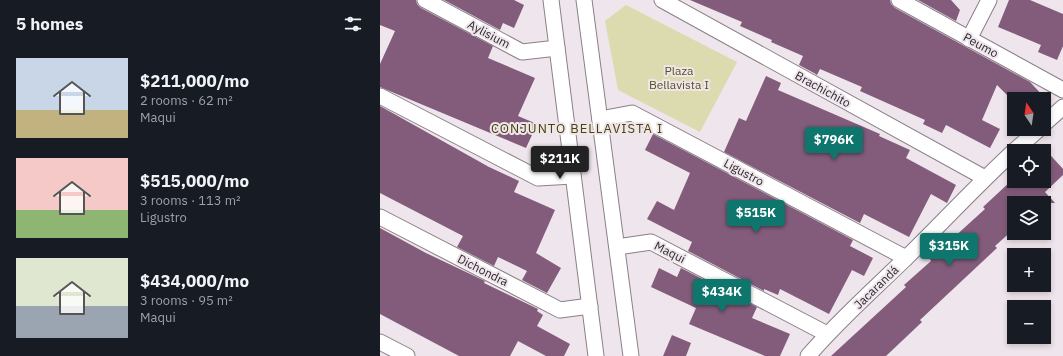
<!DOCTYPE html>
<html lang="en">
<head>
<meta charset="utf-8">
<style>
  :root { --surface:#171b24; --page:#242831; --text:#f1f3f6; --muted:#9ea1a6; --accent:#0f766e }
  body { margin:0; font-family:"IBM Plex Sans",sans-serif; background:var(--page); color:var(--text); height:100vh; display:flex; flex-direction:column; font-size:15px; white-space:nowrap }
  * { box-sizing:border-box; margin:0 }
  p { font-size:13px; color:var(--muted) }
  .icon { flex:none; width:22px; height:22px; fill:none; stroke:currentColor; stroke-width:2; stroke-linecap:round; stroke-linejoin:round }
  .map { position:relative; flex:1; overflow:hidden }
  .details { display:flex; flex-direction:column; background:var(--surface); width:380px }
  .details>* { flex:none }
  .needle { width:26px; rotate:347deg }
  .fabs { position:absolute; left:627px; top:92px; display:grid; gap:8px }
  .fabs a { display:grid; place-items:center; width:44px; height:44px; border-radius:0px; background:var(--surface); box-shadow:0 2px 6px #0003; font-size:20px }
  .price { position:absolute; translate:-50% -34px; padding:0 9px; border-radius:4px; background:var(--accent); color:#fff; font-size:13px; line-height:26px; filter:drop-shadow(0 1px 2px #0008) }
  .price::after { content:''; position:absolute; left:50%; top:24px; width:12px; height:9px; margin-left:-6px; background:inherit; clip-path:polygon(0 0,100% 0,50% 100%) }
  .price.on { background:#222; color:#fff }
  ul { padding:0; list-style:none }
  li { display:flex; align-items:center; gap:12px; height:100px; padding:0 16px }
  li span { display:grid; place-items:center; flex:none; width:112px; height:80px; border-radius:0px; color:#555 }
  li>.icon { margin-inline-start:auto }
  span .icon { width:48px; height:48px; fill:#fffc; stroke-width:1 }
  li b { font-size:17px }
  h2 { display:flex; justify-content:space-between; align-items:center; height:48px; padding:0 16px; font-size:17px }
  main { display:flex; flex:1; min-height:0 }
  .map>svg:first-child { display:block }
  .green { fill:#dcdaaf }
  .building { fill:#835c7b }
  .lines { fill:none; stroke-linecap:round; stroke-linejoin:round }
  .street-casing { stroke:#898087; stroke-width:17 }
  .street { stroke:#fff; stroke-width:15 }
  .labels { text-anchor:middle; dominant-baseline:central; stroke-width:4; stroke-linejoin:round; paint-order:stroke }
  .street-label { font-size:12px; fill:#2c292b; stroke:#efe5ec }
  .park-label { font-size:12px; fill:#595419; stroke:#efe5ec }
  .neighbourhood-label { font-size:13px; letter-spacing:1px; fill:#494400; stroke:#efe5ec }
</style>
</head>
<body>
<main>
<section class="details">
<h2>5 homes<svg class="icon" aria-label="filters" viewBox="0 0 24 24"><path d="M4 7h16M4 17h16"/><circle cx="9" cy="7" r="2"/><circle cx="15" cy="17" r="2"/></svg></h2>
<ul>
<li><span style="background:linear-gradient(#c9d6e8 65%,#c2b280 0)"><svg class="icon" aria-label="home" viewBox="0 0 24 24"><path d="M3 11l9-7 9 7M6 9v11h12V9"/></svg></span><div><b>$211,000/mo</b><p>2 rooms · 62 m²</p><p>Maqui</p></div></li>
<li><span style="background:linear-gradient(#f6c9c9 65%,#8fb573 0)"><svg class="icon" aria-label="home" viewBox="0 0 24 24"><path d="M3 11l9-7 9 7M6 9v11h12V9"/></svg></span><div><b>$515,000/mo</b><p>3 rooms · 113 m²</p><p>Ligustro</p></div></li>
<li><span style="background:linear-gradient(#dfe7d0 60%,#9aa5b1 0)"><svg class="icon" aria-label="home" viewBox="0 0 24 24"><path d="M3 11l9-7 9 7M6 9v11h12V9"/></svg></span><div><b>$434,000/mo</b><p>3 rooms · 95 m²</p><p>Maqui</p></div></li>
</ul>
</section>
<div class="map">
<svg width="683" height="356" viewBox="0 0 683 356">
  <rect width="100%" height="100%" fill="#efe5ec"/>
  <path class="green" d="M 246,5 L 357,62 L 320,132 L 238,90 L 225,21 Z"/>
  <g class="building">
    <path d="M 0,0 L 36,0 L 37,4 L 41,8 L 113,46 L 108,58 L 155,78 L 138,116 L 157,124 L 146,148 L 0,87 L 0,64 L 15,31 L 0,25 Z"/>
    <path d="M 64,0 L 134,0 L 144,5 L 134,28 L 123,23 L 120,30 Z"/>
    <path d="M 310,0 L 510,0 L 511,4 L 515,8 L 650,82 L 666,99 L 631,99 L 617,85 L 602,120 L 620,129 L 610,148 L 566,125 L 562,133 L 543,124 L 545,120 L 480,91 L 482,87 L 440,69 L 437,75 L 434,73 L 419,65 L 423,56 L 391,42 L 392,40 L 360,26 L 362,22 Z"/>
    <path d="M 538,0 L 571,0 L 580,10 L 576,21 Z"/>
    <path d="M 629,0 L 650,0 L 683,14 L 683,46 L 677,60 L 658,52 L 661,45 L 618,27 Z"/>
    <path d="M 386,76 L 401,83 L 398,90 L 500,134 L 499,136 L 530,150 L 526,158 L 576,185 L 567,203 L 551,194 L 529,237 L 484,214 L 480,223 L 344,152 L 359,118 L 366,121 Z"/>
    <path d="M 0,106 L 109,167 L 139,181 L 134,192 L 175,210 L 156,253 L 181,268 L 167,293 L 142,280 L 147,271 L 118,257 L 114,266 L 77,247 L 83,236 L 0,193 Z"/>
    <path d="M 273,134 L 473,240 L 470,246 L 493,258 L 484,276 L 472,270 L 449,314 L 400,289 L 398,295 L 384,289 L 384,291 L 308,251 L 312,242 L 267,219 L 277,201 L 294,210 L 310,173 L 265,150 Z"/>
    <path d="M 664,148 L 683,169 L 683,175 L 665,192 L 675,203 L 634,203 L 634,229 L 615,246 L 617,248 L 540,320 L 542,322 L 506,356 L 451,356 L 526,287 L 524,285 L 551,261 L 550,259 L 605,209 L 603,207 L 631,181 L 664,181 Z"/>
    <path d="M 0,228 L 46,253 L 105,281 L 104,283 L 158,309 L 157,311 L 163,315 L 157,326 L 190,344 L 184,356 L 166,356 L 138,341 L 130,356 L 79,356 L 0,314 Z"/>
    <path d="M 279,268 L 297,277 L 301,268 L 377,307 L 372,318 L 410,334 L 400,356 L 385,356 L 309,324 L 316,308 L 271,287 Z"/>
    <path d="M 292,335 L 311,343 L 306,356 L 283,356 Z"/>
  </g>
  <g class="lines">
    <g class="street-casing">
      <g id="street">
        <path d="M 45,0 L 142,52 L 177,48"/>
        <path d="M 171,0 L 216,356"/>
        <path d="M 204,0 L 251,356"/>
        <path d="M 282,0 L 605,178"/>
        <path d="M 519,0 L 683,90"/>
        <path d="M 589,39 L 609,0"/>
        <path d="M 0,96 L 158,178 L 193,176"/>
        <path d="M 220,119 L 252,113 L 526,258"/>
        <path d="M 664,124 L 683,107"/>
        <path d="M 634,151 L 659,129"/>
        <path d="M 0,217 L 180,310 L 210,306"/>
        <path d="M 237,247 L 271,242 L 447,334"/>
        <path d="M 0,342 L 27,356"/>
        <path d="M 428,356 C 458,321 492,291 525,259 C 562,223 596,186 634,151"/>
      </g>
    </g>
    <use href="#street" class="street"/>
  </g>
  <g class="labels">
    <g class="street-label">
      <text transform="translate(109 34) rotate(28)">Aylisium</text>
      <text transform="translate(601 45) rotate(29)">Peumo</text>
      <text transform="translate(443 89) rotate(29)">Brachichito</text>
      <text transform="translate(364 172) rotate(28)">Ligustro</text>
      <text transform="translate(290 252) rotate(27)">Maqui</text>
      <text transform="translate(103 270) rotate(27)">Dichondra</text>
      <text transform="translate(496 287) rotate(-44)">Jacarandá</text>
    </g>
    <g class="park-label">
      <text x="299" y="70">Plaza<tspan x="299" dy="14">Bellavista I</tspan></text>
    </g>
    <g class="neighbourhood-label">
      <text x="197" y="128">CONJUNTO BELLAVISTA I</text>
    </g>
  </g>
</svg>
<div class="fabs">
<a><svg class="needle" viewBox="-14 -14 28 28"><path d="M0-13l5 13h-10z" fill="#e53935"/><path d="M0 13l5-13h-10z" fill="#9ea1a6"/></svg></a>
<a><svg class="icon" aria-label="locate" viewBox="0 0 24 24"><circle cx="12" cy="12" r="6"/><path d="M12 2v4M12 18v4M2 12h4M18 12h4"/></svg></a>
<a><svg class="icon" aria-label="layers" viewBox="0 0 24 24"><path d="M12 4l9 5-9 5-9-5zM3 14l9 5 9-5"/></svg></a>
<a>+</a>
<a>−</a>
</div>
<b class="price" style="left:454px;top:161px">$796K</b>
<b class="price on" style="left:180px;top:180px">$211K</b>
<b class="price" style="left:376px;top:234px">$515K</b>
<b class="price" style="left:569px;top:267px">$315K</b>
<b class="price" style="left:342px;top:313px">$434K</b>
</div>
</main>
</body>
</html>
